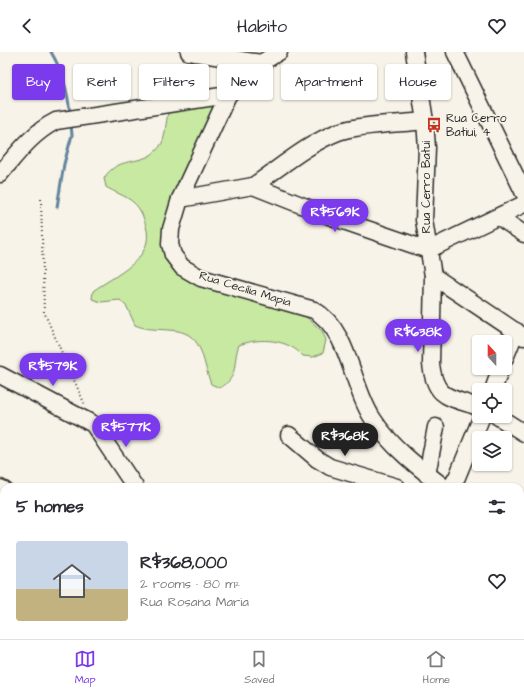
<!DOCTYPE html>
<html lang="en">
<head>
<meta charset="utf-8">
<style>
  :root { --surface:#fff; --page:#f7f7f7; --text:#2b2b33; --muted:#7c7c81; --line:#e1e1e2; --accent:#7c3aed }
  body { margin:0; font-family:"Architects Daughter",sans-serif; background:var(--page); color:var(--text); height:100vh; display:flex; flex-direction:column; font-size:15px; white-space:nowrap }
  * { box-sizing:border-box; margin:0 }
  p { font-size:13px; color:var(--muted) }
  .icon { flex:none; width:22px; height:22px; fill:none; stroke:currentColor; stroke-width:2; stroke-linecap:round; stroke-linejoin:round }
  .map { position:relative; flex:1; overflow:hidden }
  .details { position:absolute; left:0px; top:431px; width:524px; height:156px; display:flex; flex-direction:column; background:var(--surface); border-radius:12px 12px 0 0; box-shadow:0 1px 3px #0004 }
  .details>* { flex:none }
  .guide { position:absolute; left:12px; top:12px; width:500px; height:36px; display:flex; gap:8px }
  .needle { width:26px; rotate:339deg }
  .fabs { position:absolute; left:472px; top:283px; display:grid; gap:8px }
  .fabs a { display:grid; place-items:center; width:40px; height:40px; border-radius:4px; background:var(--surface); box-shadow:0 1px 3px #0004; font-size:20px }
  .price { position:absolute; translate:-50% -34px; padding:0 9px; border-radius:14px; background:var(--accent); color:#fff; font-size:13px; line-height:26px; filter:drop-shadow(0 1px 2px #0008) }
  .price::after { content:''; position:absolute; left:50%; top:24px; width:12px; height:9px; margin-left:-6px; background:inherit; clip-path:polygon(0 0,100% 0,50% 100%) }
  .price.current { background:#222; color:#fff }
  ul { padding:0; list-style:none }
  li { display:flex; align-items:center; gap:12px; height:100px; padding:0 16px }
  li+li { border-top:1px solid var(--line) }
  li span { display:grid; place-items:center; flex:none; width:112px; height:80px; border-radius:4px; color:#555 }
  li>.icon { margin-inline-start:auto }
  span .icon { width:48px; height:48px; fill:#fffc; stroke-width:1 }
  li b { font-size:17px }
  h2 { display:flex; justify-content:space-between; align-items:center; height:48px; padding:0 16px; font-size:17px }
  .pill { padding:0 14px; border-radius:4px; background:var(--surface); box-shadow:0 1px 3px #0004; font-size:14px; line-height:36px }
  .pill.current { background:var(--accent); color:#fff }
  header { display:flex; justify-content:space-between; align-items:center; height:52px; padding:0 16px; background:var(--surface); font-size:18px; font-weight:600 }
  .tabs { display:flex; justify-content:space-around; align-items:center; height:56px; border-top:1px solid var(--line); background:var(--surface); font-size:11px; color:var(--muted) }
  .tabs a { display:grid; justify-items:center; gap:2px }
  .tabs .current { color:var(--accent) }
  .map>svg:first-child { display:block }
  .green { fill:#c8e9a2; stroke:#7a8a66 }
  .lines { fill:none; stroke-linecap:round; stroke-linejoin:round }
  .stream { stroke:#64849c; stroke-width:3 }
  .minor-casing { stroke:#2b2b2b; stroke-width:19 }
  .path { stroke:#2b2b2b; stroke-width:2; stroke-dasharray:1 3; stroke-linecap:butt }
  .minor { stroke:#f7f3e8; stroke-width:16 }
  .labels { text-anchor:middle; dominant-baseline:central; stroke-width:3.5; stroke-linejoin:round; paint-order:stroke }
  .poi-label { font-size:12px; fill:#2b2b2b; stroke:#f7f3e8; text-anchor:start }
  .street-label { font-size:12px; fill:#2b2b2b; stroke:#f7f3e8 }
</style>
</head>
<body>
<header><svg class="icon" aria-label="back" viewBox="0 0 24 24"><path d="M15 5l-7 7 7 7"/></svg>Habito<svg class="icon" aria-label="heart" viewBox="0 0 24 24"><path d="M12 20l-8-8c-3-5 5-10 8-4 3-6 11-1 8 4z"/></svg></header>
<div class="map">
<svg width="524" height="587" viewBox="0 0 524 587">
  <rect width="100%" height="100%" fill="#f7f3e8"/>
  <filter id="ink" filterUnits="userSpaceOnUse"><feTurbulence type="fractalNoise" baseFrequency=".025" numOctaves="2"/><feDisplacementMap in="SourceGraphic" scale="8" xChannelSelector="R" yChannelSelector="G"/><feConvolveMatrix kernelMatrix="1 2 1 2 8 2 1 2 1" color-interpolation-filters="sRGB"/></filter>
  <g filter="url(#ink)">
    <path class="green" d="M 216,52 L 174,144 L 177,220 L 190,229 L 303,262 L 322,279 L 326,288 L 323,301 L 313,305 L 303,304 C 288,287 260,285 239,293 C 232,311 240,324 220,336 L 211,332 C 201,306 204,279 169,278 C 156,277 147,278 135,273 L 127,255 L 120,248 L 101,250 L 92,247 L 93,239 C 115,223 156,207 146,174 C 143,164 141,157 133,150 C 126,144 114,140 106,135 L 104,126 C 121,100 146,118 162,91 C 165,85 166,70 168,61 Z"/>
    <g class="lines">
      <g class="stream">
        <path d="M 51,0 C 63,20 68,39 70,62"/>
        <path d="M 57,155 L 64,112 L 72,83 L 71,72"/>
      </g>
      <g class="minor-casing">
        <g id="minor">
          <path d="M 189,0 L 261,11"/>
          <path d="M 279,0 L 261,11 L 249,22 L 228,43 L 180,147 L 171,177 L 170,192 L 173,203 L 182,215 L 201,226 L 314,258 C 350,279 351,334 373,367 C 390,394 419,416 444,435"/>
          <path d="M 414,0 L 425,69 L 427,96 L 424,168 L 433,224 L 431,312 C 435,347 449,345 479,355"/>
          <path d="M 455,0 L 524,141"/>
          <path d="M 0,122 C 17,102 32,81 56,69 L 228,43"/>
          <path d="M 253,134 C 278,117 309,91 338,80 C 360,72 401,72 425,69"/>
          <path d="M 180,147 L 253,134 L 329,164 L 428,198"/>
          <path d="M 499,165 L 524,182"/>
          <path d="M 428,198 L 524,152"/>
          <path d="M 433,224 L 524,285"/>
          <path d="M 505,306 L 516,279"/>
          <path d="M 0,323 L 93,372 L 135,435"/>
          <path d="M 493,338 L 501,316"/>
          <path d="M 497,364 L 524,381"/>
          <path d="M 289,383 L 317,407 L 330,415 L 397,435"/>
          <path d="M 427,423 L 436,375"/>
          <path d="M 451,435 L 457,425 L 482,364"/>
          <path d="M 0,436 L 4,438"/>
          <path d="M 0,489 L 4,489"/>
          <path d="M 520,494 L 524,497"/>
          <path d="M 304,583 L 321,585 L 330,583"/>
          <path d="M 497,583 L 512,587"/>
          <path d="M 25,587 L 29,583"/>
          <path d="M 85,587 L 88,583"/>
        </g>
      </g>
      <path class="path" d="M 41,147 L 44,260 L 85,353"/>
      <use href="#minor" class="minor"/>
    </g>
  </g>
  <defs>
    <g id="bus-bare" transform="scale(1.2)"><path d="M-5-6H5V4H4V6H2V4H-2V6H-4V4H-5ZM-3.5-4V0h7V-4ZM-3.5 1.2v1.5H-2V1.2ZM2 1.2v1.5H3.5V1.2Z" fill="#c8321e" stroke="#f7f3e8" stroke-width="2.5" paint-order="stroke"/></g>
  </defs>
  <g fill-rule="evenodd">
    <use href="#bus-bare" x="434" y="73"/>
  </g>
  <g class="labels">
    <g class="poi-label">
      <text x="446" y="66">Rua Cerro<tspan x="446" dy="14">Batiui, 4</tspan></text>
    </g>
    <g class="street-label">
      <text transform="translate(426 135) rotate(-90)">Rua Cerro Batui</text>
      <text transform="translate(245 237) rotate(17)">Rua Cecília Mapia</text>
    </g>
  </g>
</svg>
<div class="fabs">
<a><svg class="needle" viewBox="-14 -14 28 28"><path d="M0-13l5 13h-10z" fill="#e53935"/><path d="M0 13l5-13h-10z" fill="#7c7c81"/></svg></a>
<a><svg class="icon" aria-label="locate" viewBox="0 0 24 24"><circle cx="12" cy="12" r="6"/><path d="M12 2v4M12 18v4M2 12h4M18 12h4"/></svg></a>
<a><svg class="icon" aria-label="layers" viewBox="0 0 24 24"><path d="M12 4l9 5-9 5-9-5zM3 14l9 5 9-5"/></svg></a>
</div>
<b class="price" style="left:335px;top:181px">R$569K</b>
<b class="price" style="left:418px;top:301px">R$638K</b>
<b class="price" style="left:53px;top:335px">R$579K</b>
<b class="price" style="left:126px;top:396px">R$577K</b>
<b class="price current" style="left:345px;top:405px">R$368K</b>
<div class="guide">
<a class="pill current">Buy</a>
<a class="pill">Rent</a>
<a class="pill">Filters</a>
<a class="pill">New</a>
<a class="pill">Apartment</a>
<a class="pill">House</a>
</div>
<section class="details">
<h2>5 homes<svg class="icon" aria-label="filters" viewBox="0 0 24 24"><path d="M4 7h16M4 17h16"/><circle cx="9" cy="7" r="2"/><circle cx="15" cy="17" r="2"/></svg></h2>
<ul>
<li><span style="background:linear-gradient(#c9d6e8 60%,#c2b280 0)"><svg class="icon" aria-label="home" viewBox="0 0 24 24"><path d="M3 11l9-7 9 7M6 9v11h12V9"/></svg></span><div><b>R$368,000</b><p>2 rooms · 80 m²</p><p>Rua Rosana Maria</p></div><svg class="icon" aria-label="heart" viewBox="0 0 24 24"><path d="M12 20l-8-8c-3-5 5-10 8-4 3-6 11-1 8 4z"/></svg></li>
</ul>
</section>
</div>
<nav class="tabs">
<a class="current"><svg class="icon" aria-label="map" viewBox="0 0 24 24"><path d="M3 6l6-2 6 2 6-2v14l-6 2-6-2-6 2zM9 4v14M15 6v14"/></svg>Map</a>
<a><svg class="icon" aria-label="saved" viewBox="0 0 24 24"><path d="M7 4h10v16l-5-4-5 4z"/></svg>Saved</a>
<a><svg class="icon" aria-label="home" viewBox="0 0 24 24"><path d="M3 11l9-7 9 7M6 9v11h12V9"/></svg>Home</a>
</nav>
</body>
</html>
